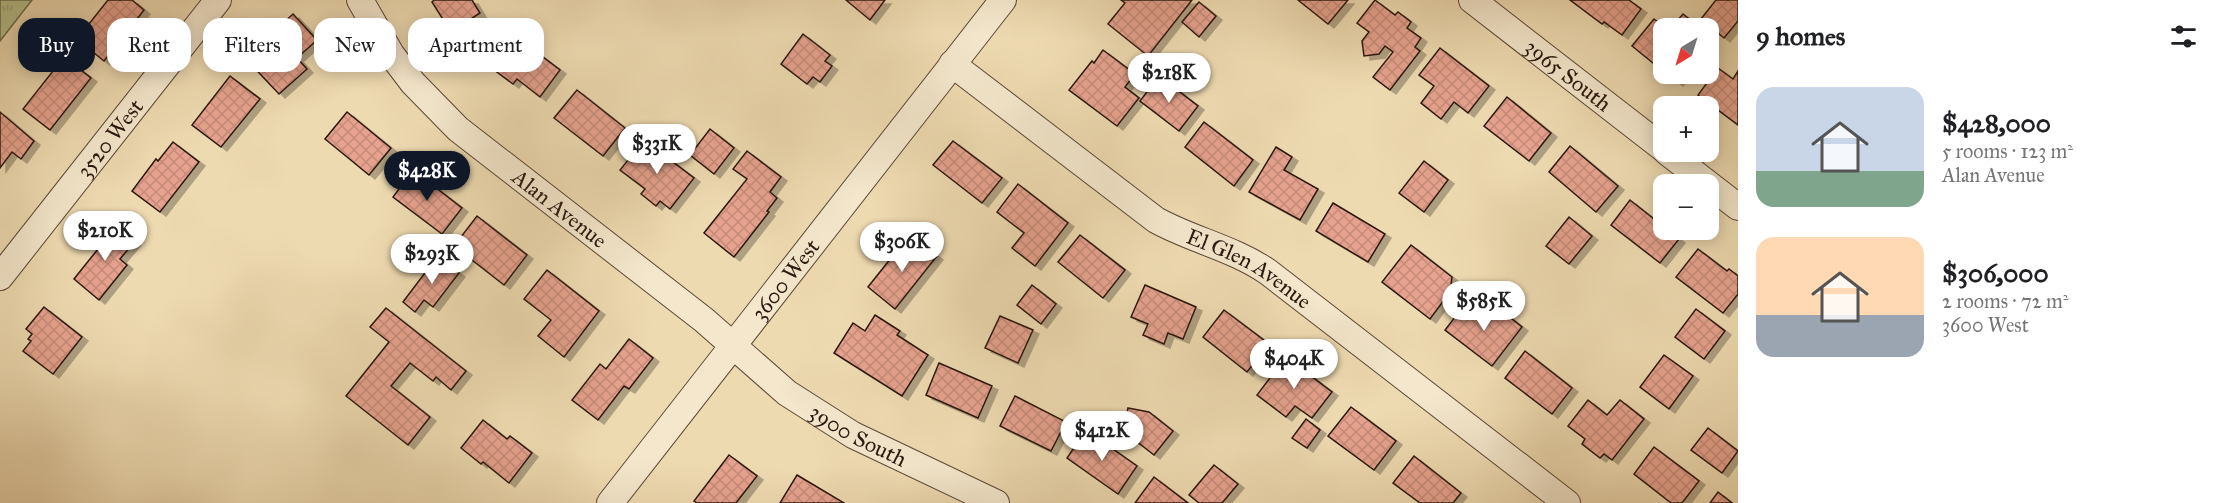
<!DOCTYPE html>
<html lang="en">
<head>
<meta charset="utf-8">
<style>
  :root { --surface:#fff; --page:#f2f2f2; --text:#202124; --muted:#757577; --accent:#111827 }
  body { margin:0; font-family:"IM FELL Great Primer",serif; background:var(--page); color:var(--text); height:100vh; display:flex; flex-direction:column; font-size:22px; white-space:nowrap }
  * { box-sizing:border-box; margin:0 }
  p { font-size:20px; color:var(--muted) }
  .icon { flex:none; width:33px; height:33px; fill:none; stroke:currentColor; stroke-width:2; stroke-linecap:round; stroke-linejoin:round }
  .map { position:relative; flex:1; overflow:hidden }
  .drawer { display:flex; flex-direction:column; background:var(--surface); width:480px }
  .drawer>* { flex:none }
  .hud { position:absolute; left:18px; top:18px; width:570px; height:54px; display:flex; gap:12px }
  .needle { width:39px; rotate:218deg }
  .controls { position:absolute; left:1653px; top:18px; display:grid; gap:12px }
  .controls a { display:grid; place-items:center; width:66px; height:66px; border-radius:12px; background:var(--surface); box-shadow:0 3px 15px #0003; font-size:30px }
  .price { position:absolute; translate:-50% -51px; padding:0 14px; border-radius:21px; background:#fff; color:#222; font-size:20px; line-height:39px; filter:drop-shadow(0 2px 3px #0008) }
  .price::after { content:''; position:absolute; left:50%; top:36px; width:18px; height:14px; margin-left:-9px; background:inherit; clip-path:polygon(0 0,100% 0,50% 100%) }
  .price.current { background:var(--accent); color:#fff }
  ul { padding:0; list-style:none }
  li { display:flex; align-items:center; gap:18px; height:150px; padding:0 18px }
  li span { display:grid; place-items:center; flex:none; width:168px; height:120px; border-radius:18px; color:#555 }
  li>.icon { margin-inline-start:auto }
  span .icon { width:72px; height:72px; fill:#fffc; stroke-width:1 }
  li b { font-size:26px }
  h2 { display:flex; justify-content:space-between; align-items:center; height:72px; padding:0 18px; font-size:26px }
  .tag { padding:0 21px; border-radius:18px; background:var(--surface); box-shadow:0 3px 15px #0003; font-size:21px; line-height:54px }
  .tag.current { background:var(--accent); color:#fff }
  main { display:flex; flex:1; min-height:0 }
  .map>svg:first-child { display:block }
  .grass { fill:url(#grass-tufts); stroke:#706c4e; stroke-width:1.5 }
  .building { fill:url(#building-cross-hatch); stroke:#2a1810; stroke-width:1.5; filter:url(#shadow) }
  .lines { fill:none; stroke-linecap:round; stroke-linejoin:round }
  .minor-casing { stroke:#5b4838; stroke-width:28 }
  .minor { stroke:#f4e7cc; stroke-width:26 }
  .labels { text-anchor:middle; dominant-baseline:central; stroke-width:5; stroke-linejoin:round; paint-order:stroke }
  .street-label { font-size:22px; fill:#2a1810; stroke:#f4e7cc }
</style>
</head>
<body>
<main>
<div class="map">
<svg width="1738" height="503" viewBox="0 0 1738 503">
  <defs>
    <pattern id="grass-tufts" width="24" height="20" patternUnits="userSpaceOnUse" patternTransform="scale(1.5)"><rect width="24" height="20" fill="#b6c08d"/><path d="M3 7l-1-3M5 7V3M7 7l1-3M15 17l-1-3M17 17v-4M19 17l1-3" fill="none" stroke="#9da479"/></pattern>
    <pattern id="building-cross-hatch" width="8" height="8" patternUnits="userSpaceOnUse" patternTransform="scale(1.5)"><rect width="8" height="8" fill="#e6a28e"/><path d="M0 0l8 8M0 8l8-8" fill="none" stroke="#c58b79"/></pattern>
    <filter id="shadow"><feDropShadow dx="6" dy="4" stdDeviation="0" flood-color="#0004"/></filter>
  </defs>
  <rect width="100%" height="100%" fill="#eedab1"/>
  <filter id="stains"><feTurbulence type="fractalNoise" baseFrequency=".00333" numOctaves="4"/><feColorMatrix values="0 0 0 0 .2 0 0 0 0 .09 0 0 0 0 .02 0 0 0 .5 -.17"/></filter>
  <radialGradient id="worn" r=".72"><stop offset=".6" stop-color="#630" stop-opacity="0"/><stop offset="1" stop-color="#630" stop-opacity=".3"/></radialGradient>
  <path class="grass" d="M 0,0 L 32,0 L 0,41 Z"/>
  <g class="building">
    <path d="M 108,0 L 132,0 L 144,10 L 104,61 L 77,39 Z"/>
    <path d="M 472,0 L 480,13 L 451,32 L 432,2 L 434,0 Z"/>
    <path d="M 846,0 L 885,0 L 870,20 Z"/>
    <path d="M 1121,0 L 1192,0 L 1148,56 L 1108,24 L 1125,3 Z"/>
    <path d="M 1298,0 L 1348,0 L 1328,24 Z"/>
    <path d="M 1375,0 L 1395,15 L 1398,12 L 1411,22 L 1407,28 L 1421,38 L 1415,47 L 1420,51 L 1390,90 L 1373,77 L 1393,52 L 1385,46 L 1379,54 L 1364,56 L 1362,41 L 1369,32 L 1357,23 Z"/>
    <path d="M 1570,0 L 1629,0 L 1641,9 L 1622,35 L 1604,22 L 1602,24 Z"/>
    <path d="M 1716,0 L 1738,0 L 1738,21 L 1724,38 L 1701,19 Z"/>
    <path d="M 1199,2 L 1216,16 L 1199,37 L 1182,22 Z"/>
    <path d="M 293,14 L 317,40 L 297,58 L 307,69 L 279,94 L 245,58 Z"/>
    <path d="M 1683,14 L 1701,28 L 1671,28 Z"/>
    <path d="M 1654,19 L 1666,28 L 1664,28 L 1664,72 L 1632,46 Z"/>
    <path d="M 501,32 L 515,43 L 519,39 L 560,70 L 540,97 L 517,79 L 513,84 L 494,70 L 497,67 L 483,56 Z"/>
    <path d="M 803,34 L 830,55 L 825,61 L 832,66 L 820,82 L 813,77 L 807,84 L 781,64 Z"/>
    <path d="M 1440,48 L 1489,86 L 1468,113 L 1454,102 L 1441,119 L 1421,103 L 1434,86 L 1419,75 Z"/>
    <path d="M 1103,50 L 1135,74 L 1125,87 L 1139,98 L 1117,126 L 1069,90 L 1092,61 L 1094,63 Z"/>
    <path d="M 64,57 L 91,78 L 50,130 L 23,109 Z"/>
    <path d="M 1718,68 L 1733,79 L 1738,71 L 1738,125 L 1698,95 Z"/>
    <path d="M 1666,74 L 1684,74 L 1677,82 Z"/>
    <path d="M 230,76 L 260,99 L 221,147 L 192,125 Z"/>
    <path d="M 1159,76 L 1198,106 L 1179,131 L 1140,101 Z"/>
    <path d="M 577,90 L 625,128 L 603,156 L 554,118 Z"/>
    <path d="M 1507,97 L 1551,133 L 1529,161 L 1484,126 Z"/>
    <path d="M 0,112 L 34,141 L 21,159 L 12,152 L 0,168 Z"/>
    <path d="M 347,112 L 391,148 L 369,175 L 325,139 Z"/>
    <path d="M 1204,122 L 1253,160 L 1234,186 L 1185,147 Z"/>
    <path d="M 710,129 L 734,148 L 714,174 L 690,155 Z"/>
    <path d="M 644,140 L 694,178 L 670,209 L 660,201 L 656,206 L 641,194 L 645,189 L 620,170 Z"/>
    <path d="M 953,141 L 1002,178 L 982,203 L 933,165 Z"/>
    <path d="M 173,142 L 199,162 L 160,212 L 132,191 L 156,159 L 158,161 Z"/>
    <path d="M 1570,146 L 1618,186 L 1596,212 L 1549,172 Z"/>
    <path d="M 1276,147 L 1292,157 L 1284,170 L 1318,189 L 1300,220 L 1249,192 Z"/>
    <path d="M 747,151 L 781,177 L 770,192 L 777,198 L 767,211 L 769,212 L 734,257 L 704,233 L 747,179 L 733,169 Z"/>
    <path d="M 1424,161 L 1448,180 L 1424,212 L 1399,193 Z"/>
    <path d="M 413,170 L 462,208 L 442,234 L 393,197 Z"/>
    <path d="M 1018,184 L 1068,223 L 1035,266 L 1012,248 L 1024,233 L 997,212 Z"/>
    <path d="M 1630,200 L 1664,227 L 1664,230 L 1667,230 L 1679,239 L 1660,263 L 1611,225 Z"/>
    <path d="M 1333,203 L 1385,234 L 1368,262 L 1316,231 Z"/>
    <path d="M 477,216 L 527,255 L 504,285 L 454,246 Z"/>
    <path d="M 1569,217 L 1592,236 L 1569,264 L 1546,246 Z"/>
    <path d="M 112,223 L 135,241 L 120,259 L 127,265 L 99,300 L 74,279 L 98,249 L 94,245 Z"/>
    <path d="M 1080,235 L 1125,270 L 1103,298 L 1058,262 Z"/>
    <path d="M 912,237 L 937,256 L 895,309 L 868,287 L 895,253 L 898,255 Z"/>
    <path d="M 1411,245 L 1452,277 L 1450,292 L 1430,319 L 1382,282 Z"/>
    <path d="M 1698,249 L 1727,271 L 1729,269 L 1738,276 L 1738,294 L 1723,313 L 1676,277 Z"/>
    <path d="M 437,257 L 459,273 L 433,307 L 424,300 L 415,312 L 403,302 Z"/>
    <path d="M 547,270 L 599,311 L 564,357 L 538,336 L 551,320 L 524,299 Z"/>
    <path d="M 1032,285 L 1056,304 L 1041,324 L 1017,305 Z"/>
    <path d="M 1145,285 L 1196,307 L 1183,339 L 1168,333 L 1164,344 L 1143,335 L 1148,324 L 1131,317 Z"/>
    <path d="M 1465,304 L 1487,320 L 1497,307 L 1522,327 L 1492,366 L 1445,330 Z"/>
    <path d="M 44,307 L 82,337 L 53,374 L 23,351 L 31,341 L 28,339 L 32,334 L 26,329 Z"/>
    <path d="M 386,308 L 466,371 L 451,390 L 436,377 L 433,381 L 410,363 L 391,386 L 430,417 L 408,445 L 346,396 L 389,342 L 370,327 Z"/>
    <path d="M 1696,309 L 1725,331 L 1704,359 L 1675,337 Z"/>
    <path d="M 1224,310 L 1269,344 L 1247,372 L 1203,337 Z"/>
    <path d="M 875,315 L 900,331 L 897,335 L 928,355 L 902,396 L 834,353 L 853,323 L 865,331 Z"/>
    <path d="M 1000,316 L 1033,330 L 1018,363 L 985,348 Z"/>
    <path d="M 629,339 L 653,358 L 629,389 L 624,386 L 598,420 L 572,400 L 600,364 L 606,369 Z"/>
    <path d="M 1525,351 L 1572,388 L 1552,414 L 1505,378 Z"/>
    <path d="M 1664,355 L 1693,376 L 1669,409 L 1640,387 Z"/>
    <path d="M 1286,357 L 1332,392 L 1312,418 L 1295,406 L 1286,417 L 1257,395 Z"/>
    <path d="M 939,363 L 992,386 L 978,418 L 926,395 Z"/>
    <path d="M 1015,396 L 1066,422 L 1051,451 L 1000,426 Z"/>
    <path d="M 1588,400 L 1607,415 L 1620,400 L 1644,419 L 1612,460 L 1604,454 L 1600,458 L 1582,444 L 1585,439 L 1568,426 Z"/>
    <path d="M 1351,407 L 1396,441 L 1374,470 L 1328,436 Z"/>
    <path d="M 1128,408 L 1149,412 L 1173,431 L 1154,455 L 1136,441 L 1122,438 Z"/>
    <path d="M 1306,419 L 1320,430 L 1307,448 L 1292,438 Z"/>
    <path d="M 483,420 L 507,439 L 510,436 L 532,453 L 509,483 L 483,462 L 481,464 L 461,448 Z"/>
    <path d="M 1708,428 L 1738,451 L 1722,473 L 1691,450 Z"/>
    <path d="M 1086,430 L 1137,466 L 1118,494 L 1067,458 Z"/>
    <path d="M 1654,447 L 1699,481 L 1682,503 L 1671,503 L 1634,474 Z"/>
    <path d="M 729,455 L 757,476 L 736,503 L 697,503 L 694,501 Z"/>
    <path d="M 1414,456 L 1461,493 L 1453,503 L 1420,503 L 1393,483 Z"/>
    <path d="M 1214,465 L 1238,484 L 1222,503 L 1199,503 L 1189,495 Z"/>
    <path d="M 797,475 L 844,503 L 780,503 Z"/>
    <path d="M 1154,477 L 1188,503 L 1135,503 Z"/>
    <path d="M 1718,492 L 1732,503 L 1710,503 Z"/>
  </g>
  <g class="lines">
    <g class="minor-casing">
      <g id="minor">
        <path id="s1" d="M 360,0 L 391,54 L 413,83 L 458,129 L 704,320 L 787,393 L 853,435 L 996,503"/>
        <path id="s2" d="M 1472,0 L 1664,149"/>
        <path id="s3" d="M 952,64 L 1156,220 C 1192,240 1233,248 1268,272 L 1567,503"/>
        <path d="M 1667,152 L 1738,207"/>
        <path id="s4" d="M 0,277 L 218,0"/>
        <path id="s5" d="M 610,503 L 1003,0"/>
      </g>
    </g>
    <use href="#minor" class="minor"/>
  </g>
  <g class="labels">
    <g class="street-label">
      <text stroke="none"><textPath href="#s2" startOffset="122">3965 South</textPath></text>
      <text stroke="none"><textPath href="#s4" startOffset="177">3520 West</textPath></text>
      <text stroke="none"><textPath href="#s1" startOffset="292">Alan Avenue</textPath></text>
      <text stroke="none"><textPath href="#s3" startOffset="362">El Glen Avenue</textPath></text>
      <text stroke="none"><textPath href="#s5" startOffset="284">3600 West</textPath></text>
      <text stroke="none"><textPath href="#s1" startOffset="668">3900 South</textPath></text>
    </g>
  </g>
  <rect width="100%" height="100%" filter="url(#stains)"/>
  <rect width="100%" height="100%" fill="url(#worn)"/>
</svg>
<div class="controls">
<a><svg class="needle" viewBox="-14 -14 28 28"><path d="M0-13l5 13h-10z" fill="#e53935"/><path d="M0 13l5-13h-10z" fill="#757577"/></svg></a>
<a>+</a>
<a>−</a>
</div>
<b class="price" style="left:1169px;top:104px">$218K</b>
<b class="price" style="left:657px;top:175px">$331K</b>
<b class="price current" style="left:427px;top:202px">$428K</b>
<b class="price" style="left:105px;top:262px">$210K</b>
<b class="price" style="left:902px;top:273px">$306K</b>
<b class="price" style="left:432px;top:285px">$293K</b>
<b class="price" style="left:1484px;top:332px">$585K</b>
<b class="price" style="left:1294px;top:390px">$404K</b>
<b class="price" style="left:1102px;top:462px">$412K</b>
<div class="hud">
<a class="tag current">Buy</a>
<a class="tag">Rent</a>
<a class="tag">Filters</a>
<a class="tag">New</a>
<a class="tag">Apartment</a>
</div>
</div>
<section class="drawer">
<h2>9 homes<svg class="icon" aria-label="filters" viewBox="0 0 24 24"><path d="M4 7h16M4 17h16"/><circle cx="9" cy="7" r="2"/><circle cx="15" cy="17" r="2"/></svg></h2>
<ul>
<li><span style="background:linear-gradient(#c9d6e8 70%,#7fa58c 0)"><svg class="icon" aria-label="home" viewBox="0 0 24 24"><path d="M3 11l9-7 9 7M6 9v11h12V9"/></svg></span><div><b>$428,000</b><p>5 rooms · 123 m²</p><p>Alan Avenue</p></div></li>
<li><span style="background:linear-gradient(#ffd9b3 65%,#9aa5b1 0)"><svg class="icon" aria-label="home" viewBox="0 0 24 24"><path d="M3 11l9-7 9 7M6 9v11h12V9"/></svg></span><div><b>$306,000</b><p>2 rooms · 72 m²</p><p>3600 West</p></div></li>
</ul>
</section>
</main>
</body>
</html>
